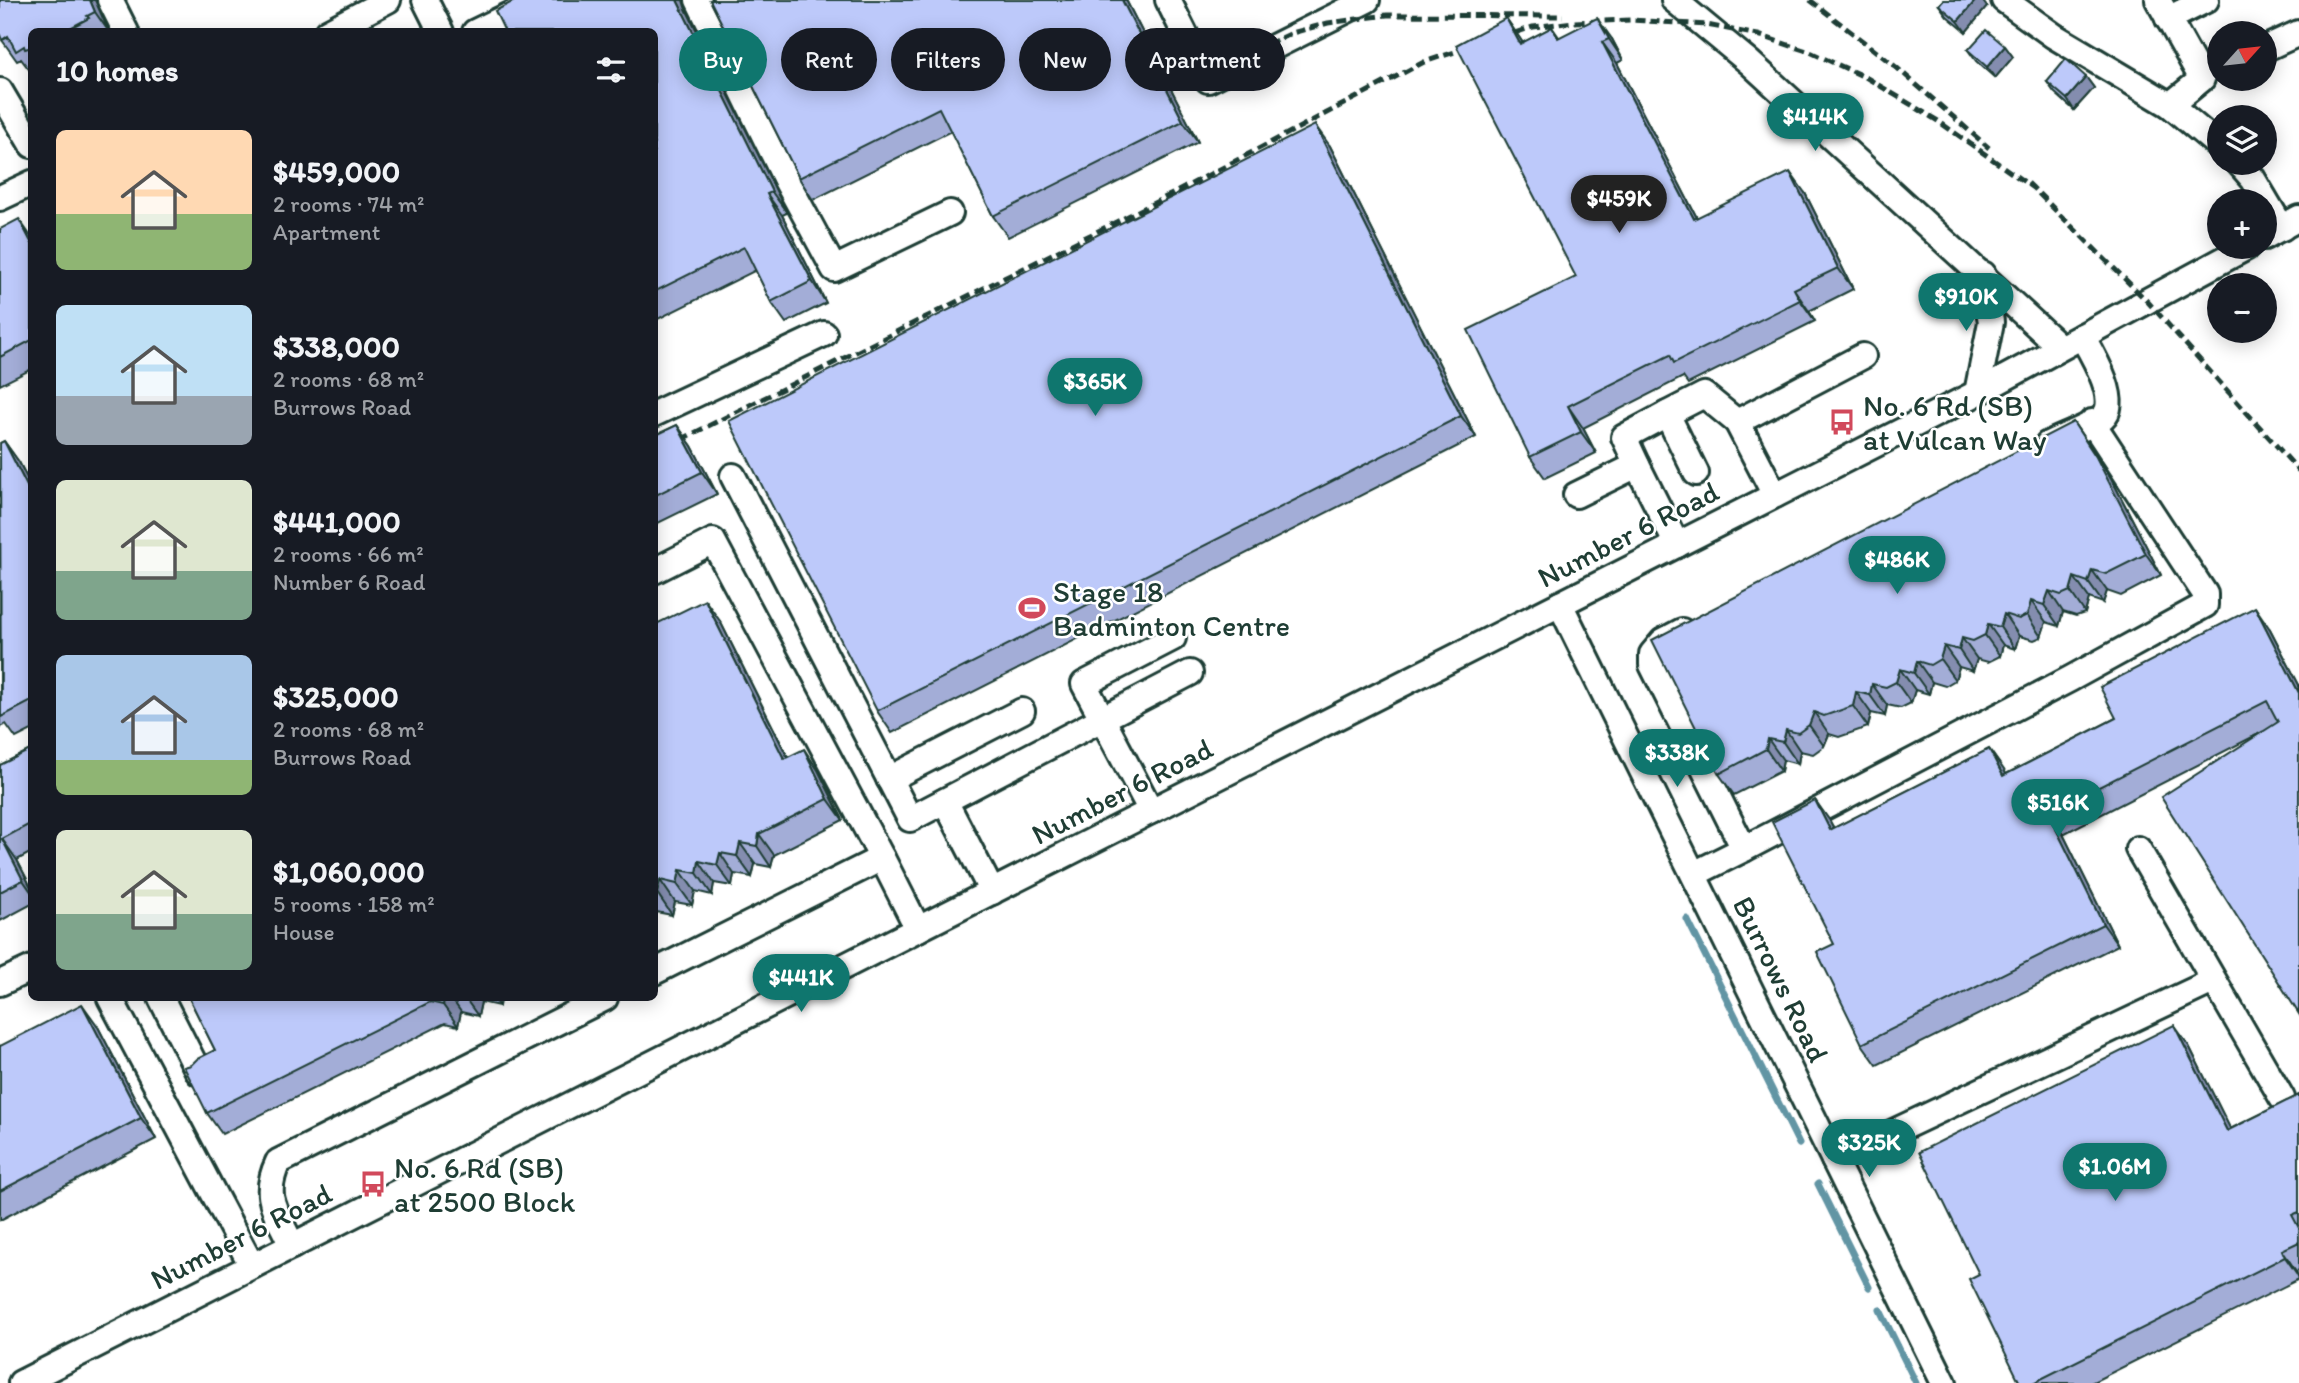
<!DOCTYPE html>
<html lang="en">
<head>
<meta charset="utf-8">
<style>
  :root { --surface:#171b24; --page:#20242c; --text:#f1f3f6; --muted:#9ea1a6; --accent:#0f766e }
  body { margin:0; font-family:Itim,sans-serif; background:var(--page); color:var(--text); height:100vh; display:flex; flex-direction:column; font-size:26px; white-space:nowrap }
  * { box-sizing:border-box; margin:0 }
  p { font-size:23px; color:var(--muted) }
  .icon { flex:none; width:38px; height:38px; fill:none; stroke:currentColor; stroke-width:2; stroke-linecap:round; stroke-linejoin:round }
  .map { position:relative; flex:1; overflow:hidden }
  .sheet { position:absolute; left:28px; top:28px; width:630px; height:973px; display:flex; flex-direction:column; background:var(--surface); border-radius:10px; box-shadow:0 4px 18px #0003 }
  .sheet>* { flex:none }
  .guide { position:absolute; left:679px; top:28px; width:665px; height:63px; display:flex; gap:14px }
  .needle { width:46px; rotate:63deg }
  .controls { position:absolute; left:2207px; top:21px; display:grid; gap:14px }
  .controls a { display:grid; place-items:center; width:70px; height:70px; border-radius:50%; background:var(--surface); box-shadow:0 4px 18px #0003; font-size:35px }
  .price { position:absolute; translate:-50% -60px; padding:0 16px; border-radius:24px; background:var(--accent); color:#fff; font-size:23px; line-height:46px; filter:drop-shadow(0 2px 4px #0008) }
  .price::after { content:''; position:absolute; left:50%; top:42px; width:21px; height:16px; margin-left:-10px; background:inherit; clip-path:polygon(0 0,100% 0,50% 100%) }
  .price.current { background:#222; color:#fff }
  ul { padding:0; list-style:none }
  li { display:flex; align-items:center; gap:21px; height:175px; padding:0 28px }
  li span { display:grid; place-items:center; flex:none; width:196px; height:140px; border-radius:10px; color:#555 }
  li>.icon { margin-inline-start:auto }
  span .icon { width:84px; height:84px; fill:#fffc; stroke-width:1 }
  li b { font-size:30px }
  h2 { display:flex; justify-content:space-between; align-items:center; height:84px; padding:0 28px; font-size:30px }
  .tag { padding:0 24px; border-radius:32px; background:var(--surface); box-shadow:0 4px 18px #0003; font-size:24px; line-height:63px }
  .tag.current { background:var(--accent); color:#fff }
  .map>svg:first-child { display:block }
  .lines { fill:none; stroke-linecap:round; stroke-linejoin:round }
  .stream { stroke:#6295a4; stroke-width:7 }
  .minor-casing { stroke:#1f3d34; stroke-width:30 }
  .minor { stroke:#fff; stroke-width:24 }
  .rail { stroke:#1f3d34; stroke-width:5; stroke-dasharray:10 5; stroke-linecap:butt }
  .wall { fill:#a3add7; stroke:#1f3d34; stroke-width:2 }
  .shaded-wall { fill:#848daf; stroke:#1f3d34; stroke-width:2 }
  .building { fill:#bdc9fa; stroke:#1f3d34; stroke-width:2 }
  .labels { text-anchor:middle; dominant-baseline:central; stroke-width:5; stroke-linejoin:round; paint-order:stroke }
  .poi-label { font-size:30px; fill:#1f3d34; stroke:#fff; text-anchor:start }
  .street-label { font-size:30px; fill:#1f3d34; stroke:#fff }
</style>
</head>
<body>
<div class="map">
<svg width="2299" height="1383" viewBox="0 0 2299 1383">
  <rect width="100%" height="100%" fill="#fff"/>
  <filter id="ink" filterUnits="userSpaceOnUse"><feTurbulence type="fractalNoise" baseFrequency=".0143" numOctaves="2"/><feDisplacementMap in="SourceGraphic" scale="14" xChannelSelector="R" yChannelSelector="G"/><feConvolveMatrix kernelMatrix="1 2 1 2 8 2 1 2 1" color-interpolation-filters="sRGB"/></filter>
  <g filter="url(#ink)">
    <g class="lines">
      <g class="stream">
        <path d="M 1687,919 L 1799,1144"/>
        <path d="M 1818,1184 L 1869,1287"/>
        <path d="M 1880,1310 L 1916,1383"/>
      </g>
      <g class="minor-casing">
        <g id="minor">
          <path d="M 110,0 L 126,32"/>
          <path d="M 425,0 L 441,32"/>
          <path d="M 698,0 L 786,180 L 834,269 L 950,213"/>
          <path d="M 1168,0 L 1208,80 L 1367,0"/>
          <path d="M 1674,0 L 1749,62 L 2060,347"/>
          <path d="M 2004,0 L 2054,36 L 2170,105 L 2219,146"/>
          <path d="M 2158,0 L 2202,79 L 2170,105"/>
          <path d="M 2168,19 L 2206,0"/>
          <path d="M 327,32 L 388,0"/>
          <path d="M 475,32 L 541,0"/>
          <path d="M 2264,49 L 2299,33"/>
          <path d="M 0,91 L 32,145"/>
          <path d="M 2239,163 L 2253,179 L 2282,228"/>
          <path d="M 0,198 L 32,183"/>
          <path d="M 2264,237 L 2299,218"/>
          <path d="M 1977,393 L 1991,322 L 1983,274"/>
          <path d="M 654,414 L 824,334"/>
          <path d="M 2048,444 C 2062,437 2092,426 2103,417 C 2121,401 2091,352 2082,336"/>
          <path d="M 1637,465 L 1624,437 L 1667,414"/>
          <path d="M 1696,473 L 1667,414 L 1704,395 L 1737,422"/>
          <path d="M 733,476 L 910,819 L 1190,673"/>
          <path d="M 1576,495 L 1637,465 L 1677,545"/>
          <path d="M 1775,495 L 1737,422 L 1863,356"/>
          <path d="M 654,571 L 713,541 L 882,858"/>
          <path d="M 1560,604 L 1944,1383"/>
          <path d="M 1682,631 L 1663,641 L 1652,654 L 1652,665 L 1744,849 L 1694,874"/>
          <path d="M 889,779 L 1022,711"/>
          <path d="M 945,801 L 992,892"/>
          <path d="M 1151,811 L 1084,684 L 1173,638"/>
          <path d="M 1744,849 L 2070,679 L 2205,605 L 2205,594 L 2092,422"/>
          <path d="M 2138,849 L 2282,1098"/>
          <path d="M 654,972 L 882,858 L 918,929"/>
          <path d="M 0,983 L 32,968"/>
          <path d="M 110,998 L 252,1266"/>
          <path d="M 161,998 L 199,1073"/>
          <path d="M 1834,1160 L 2213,981"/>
          <path d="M 292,1246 C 277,1212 261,1198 278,1162 L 605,998"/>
          <path d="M 21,1383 L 1977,393 L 2247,247"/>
        </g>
      </g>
      <use href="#minor" class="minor"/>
      <g class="rail">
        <path d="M 1810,0 L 1896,67 L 1989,148"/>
        <path d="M 1213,70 L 1292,33 L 1328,23 L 1387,15 L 1563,16"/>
        <path d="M 2028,183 L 2148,302 L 2299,471"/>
        <path d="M 654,453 L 1178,191 L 1424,62 L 1533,27 L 1573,22 L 1632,20 L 1707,25 L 1758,35 L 1810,52 L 1867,78 L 1938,121 L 2033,188"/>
      </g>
    </g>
    <g class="wall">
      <path d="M 95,0 L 109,32 L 32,32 L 32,72 L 31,72 L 21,59 L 17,61 L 2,40 Z"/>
      <path d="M 516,0 L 683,0 L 685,7 L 787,213 L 782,215 L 826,303 L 786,323 L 771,302 L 756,270 L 654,321 L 654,32 Z"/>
      <path d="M 710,0 L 1126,0 L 1198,142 L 1008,237 L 993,216 L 951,131 L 813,200 L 799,178 Z"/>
      <path d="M 1939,5 L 1987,7 L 1966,32 L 1947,16 Z"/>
      <path d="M 1506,18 L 1523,43 L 1552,27 L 1559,37 L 1612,39 L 1623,60 L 1617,63 L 1697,218 L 1805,193 L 1853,289 L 1809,311 L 1815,321 L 1688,384 L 1683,377 L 1583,428 L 1596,453 L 1545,478 L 1530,457 L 1576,277 Z"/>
      <path d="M 2005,46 L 2013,57 L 1995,78 L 1976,61 L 1968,50 Z"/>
      <path d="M 2086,77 L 2094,88 L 2074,110 L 2054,92 L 2047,82 Z"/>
      <path d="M 1330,146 L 1476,437 L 892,733 L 877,711 Z"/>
      <path d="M 0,229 L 32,238 L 32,369 L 0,385 Z"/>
      <path d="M 2073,422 L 2111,478 L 2161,575 L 2121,596 L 2107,591 L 2103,603 L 2089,598 L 2085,613 L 2076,616 L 2063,612 L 2059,626 L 2046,622 L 2041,637 L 2034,640 L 2019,636 L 2015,649 L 2003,645 L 2000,656 L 1988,662 L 1977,659 L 1973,671 L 1959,667 L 1955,680 L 1945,686 L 1932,682 L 1929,694 L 1915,690 L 1911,703 L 1901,708 L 1887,705 L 1885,716 L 1871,713 L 1868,727 L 1839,737 L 1829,734 L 1824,746 L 1813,754 L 1800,751 L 1798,764 L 1783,760 L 1781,771 L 1734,795 L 1719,774 Z"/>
      <path d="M 677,425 L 692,446 L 717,494 L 654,525 L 654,436 Z"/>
      <path d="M 4,441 L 19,462 L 32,487 L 32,730 L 16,738 L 6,724 L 0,727 L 0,443 Z"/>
      <path d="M 720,621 L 788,757 L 818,770 L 843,820 L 774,855 L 771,867 L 755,864 L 752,877 L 734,874 L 732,886 L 714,883 L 712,895 L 695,891 L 692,905 L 675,902 L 672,915 L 656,912 L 654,917 L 654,625 Z"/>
      <path d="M 2270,629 L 2299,685 L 2299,1014 L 2262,732 L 2063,834 L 2118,945 L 1877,1065 L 1862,1044 L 1834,944 L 1815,800 L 1834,828 L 1989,749 L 2006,774 L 2116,718 Z"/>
      <path d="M 32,749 L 32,852 L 17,860 L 32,889 L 32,904 L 0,921 L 0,765 Z"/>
      <path d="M 189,998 L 500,998 L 499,1006 L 481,1002 L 478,1016 L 461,1012 L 458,1026 L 445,1023 L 222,1134 L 207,1113 L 191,1065 L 215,1050 Z"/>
      <path d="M 97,1025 L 156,1139 L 0,1220 L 0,1046 Z"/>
      <path d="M 2189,1046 L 2230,1129 L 2299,1095 L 2299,1270 L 2296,1271 L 2299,1279 L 2091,1383 L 2020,1383 L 1979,1274 Z"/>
    </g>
    <g class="shaded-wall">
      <path d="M 90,0 L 95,0 L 109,32 L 95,12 Z"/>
      <path d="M 677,0 L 683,0 L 685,7 L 787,213 L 772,192 Z"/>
      <path d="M 1122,0 L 1126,0 L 1198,142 L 1183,121 Z"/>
      <path d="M 1976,0 L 1982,0 L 1987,7 L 1966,32 L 1958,21 Z"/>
      <path d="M 1506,18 L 1521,40 L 1535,66 L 1520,44 Z"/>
      <path d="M 1597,18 L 1612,39 L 1623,60 L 1609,39 Z"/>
      <path d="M 1602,42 L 1617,63 L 1709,241 L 1694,219 Z"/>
      <path d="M 2005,46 L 2013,57 L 1995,78 L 1987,67 Z"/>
      <path d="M 2086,77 L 2094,88 L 2074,110 L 2067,99 Z"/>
      <path d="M 1315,125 L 1330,146 L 1476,437 L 1461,416 Z"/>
      <path d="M 1790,172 L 1805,193 L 1853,289 L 1838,268 Z"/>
      <path d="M 767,194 L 782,215 L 826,303 L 812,281 Z"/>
      <path d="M 19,219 L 32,238 L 32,244 Z"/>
      <path d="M 1794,289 L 1809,311 L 1815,321 L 1800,300 Z"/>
      <path d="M 1568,406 L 1583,428 L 1596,453 L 1581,432 Z"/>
      <path d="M 2073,422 L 2111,478 L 2161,575 L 2146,554 Z"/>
      <path d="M 677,425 L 692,446 L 717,494 L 702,472 Z"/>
      <path d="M 4,441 L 19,462 L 32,488 L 32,496 Z"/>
      <path d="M 2092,570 L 2107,591 L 2103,603 L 2088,582 Z"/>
      <path d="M 2074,577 L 2089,598 L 2085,613 L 2070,591 Z"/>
      <path d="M 2049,591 L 2063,612 L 2059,626 L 2044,605 Z"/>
      <path d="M 705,600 L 720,621 L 799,780 L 784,759 Z"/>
      <path d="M 2031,601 L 2046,622 L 2041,637 L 2027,615 Z"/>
      <path d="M 2255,607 L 2270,629 L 2299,685 L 2299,693 Z"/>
      <path d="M 2004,614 L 2019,636 L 2015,649 L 2000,627 Z"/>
      <path d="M 1988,624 L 2003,645 L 2000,656 L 1985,635 Z"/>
      <path d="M 1962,638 L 1977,659 L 1973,671 L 1959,650 Z"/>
      <path d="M 1944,646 L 1959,667 L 1955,680 L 1940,659 Z"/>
      <path d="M 1917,661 L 1932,682 L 1929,694 L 1914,673 Z"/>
      <path d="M 1900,669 L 1915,690 L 1911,703 L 1896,682 Z"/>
      <path d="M 1872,684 L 1887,705 L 1885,716 L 1870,695 Z"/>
      <path d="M 1856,692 L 1871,713 L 1868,727 L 1853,706 Z"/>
      <path d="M 1814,712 L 1829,734 L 1824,746 L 1809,725 Z"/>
      <path d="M 1786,730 L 1800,751 L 1798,764 L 1783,742 Z"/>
      <path d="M 1768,739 L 1783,760 L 1781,771 L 1766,749 Z"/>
      <path d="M 804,749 L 818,770 L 843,820 L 828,799 Z"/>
      <path d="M 1989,749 L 2004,770 L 2018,797 L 2003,776 Z"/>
      <path d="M 1815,800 L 1830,821 L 1845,851 L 1830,830 Z"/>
      <path d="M 2048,813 L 2063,834 L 2118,945 L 2103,924 Z"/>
      <path d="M 759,834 L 774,855 L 771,867 L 757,846 Z"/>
      <path d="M 2,839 L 17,860 L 32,889 L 32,893 L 23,880 Z"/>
      <path d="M 740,843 L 755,864 L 752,877 L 737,856 Z"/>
      <path d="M 720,853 L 734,874 L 732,886 L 717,865 Z"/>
      <path d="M 699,861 L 714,883 L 712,895 L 697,873 Z"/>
      <path d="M 680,870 L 695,891 L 692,905 L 677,884 Z"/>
      <path d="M 660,880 L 675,902 L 672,915 L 657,893 Z"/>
      <path d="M 445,998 L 451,998 L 461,1012 L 458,1026 L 443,1005 Z"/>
      <path d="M 465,998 L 477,998 L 481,1002 L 478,1016 Z"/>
      <path d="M 492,998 L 500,998 L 499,1006 Z"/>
      <path d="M 82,1004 L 97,1025 L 156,1139 L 141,1118 Z"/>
      <path d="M 2174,1025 L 2189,1046 L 2242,1152 L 2227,1131 Z"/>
      <path d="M 2282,1250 L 2296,1271 L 2299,1277 L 2285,1257 Z"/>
    </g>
    <g class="building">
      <path d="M 0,0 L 90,0 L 95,12 L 87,16 L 89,18 L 70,28 L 71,30 L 67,32 L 32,32 L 32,47 L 25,49 L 24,46 L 16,51 L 8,36 L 2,40 L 0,35 Z"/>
      <path d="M 516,0 L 677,0 L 772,192 L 767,194 L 812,281 L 771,302 L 744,247 L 654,292 L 654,32 L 505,32 L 495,11 Z"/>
      <path d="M 710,0 L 1122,0 L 1183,121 L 993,216 L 939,108 L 799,178 Z"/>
      <path d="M 1943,0 L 1976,0 L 1958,21 L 1939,5 Z"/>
      <path d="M 1506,18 L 1520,44 L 1552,27 L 1558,38 L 1597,18 L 1609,39 L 1602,42 L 1694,219 L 1790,172 L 1838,268 L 1794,289 L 1800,300 L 1674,363 L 1670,355 L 1568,406 L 1581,432 L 1530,457 L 1468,330 L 1576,277 L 1456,45 Z"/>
      <path d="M 1986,30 L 2005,46 L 1987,67 L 1968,50 Z"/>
      <path d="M 2066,59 L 2086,77 L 2067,99 L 2047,82 Z"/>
      <path d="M 1315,125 L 1461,416 L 877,711 L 729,421 Z"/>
      <path d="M 19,219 L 32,244 L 32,340 L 0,357 L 0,229 Z"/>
      <path d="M 2073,422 L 2096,457 L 2146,554 L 2106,574 L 2092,570 L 2088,582 L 2074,577 L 2070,591 L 2061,595 L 2049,591 L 2044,605 L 2031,601 L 2027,615 L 2019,619 L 2004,614 L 2000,627 L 1988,624 L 1985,635 L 1973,641 L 1962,638 L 1959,650 L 1944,646 L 1940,659 L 1930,665 L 1917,661 L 1914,673 L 1900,669 L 1896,682 L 1886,687 L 1872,684 L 1870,695 L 1856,692 L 1853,706 L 1824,716 L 1814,712 L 1809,725 L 1798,733 L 1786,730 L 1783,742 L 1768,739 L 1766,749 L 1719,774 L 1652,640 Z"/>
      <path d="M 677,425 L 702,472 L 654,496 L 654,436 Z"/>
      <path d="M 4,441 L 32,496 L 32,701 L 1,717 L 0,443 Z"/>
      <path d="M 705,600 L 784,759 L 804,749 L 828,799 L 759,834 L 757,846 L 740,843 L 737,856 L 720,853 L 717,865 L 699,861 L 697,873 L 680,870 L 677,884 L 660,880 L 657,893 L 654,893 L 654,625 Z"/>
      <path d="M 2255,607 L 2299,693 L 2299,1014 L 2161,797 L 2278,722 L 2267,701 L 2048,813 L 2103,924 L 1862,1044 L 1817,952 L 1834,944 L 1772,822 L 1815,800 L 1830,830 L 1989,749 L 2003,776 L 2116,718 L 2100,687 Z"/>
      <path d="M 32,749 L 32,823 L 2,839 L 23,880 L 0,892 L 0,765 Z"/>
      <path d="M 189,998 L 445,998 L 443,1005 L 430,1002 L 207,1113 L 184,1067 L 191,1065 L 197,1059 L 215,1050 Z"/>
      <path d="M 82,1004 L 141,1118 L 0,1191 L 0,1046 Z"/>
      <path d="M 2174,1025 L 2227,1131 L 2299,1095 L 2299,1212 L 2292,1215 L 2299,1228 L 2299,1242 L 2282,1250 L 2285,1257 L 2033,1383 L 2020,1383 L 1969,1279 L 1979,1274 L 1919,1152 Z"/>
    </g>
  </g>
  <defs>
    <g id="bus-bare" transform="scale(2.1)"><path d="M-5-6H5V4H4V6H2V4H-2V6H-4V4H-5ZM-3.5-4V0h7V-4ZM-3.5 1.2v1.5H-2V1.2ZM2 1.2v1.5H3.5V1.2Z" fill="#d1495b" stroke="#fff" stroke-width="2.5" paint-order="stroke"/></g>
    <g id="stadium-bare" transform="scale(2.1)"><path d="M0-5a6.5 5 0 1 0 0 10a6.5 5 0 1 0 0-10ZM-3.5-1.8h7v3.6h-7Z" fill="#d1495b" stroke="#fff" stroke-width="2.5" paint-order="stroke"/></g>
  </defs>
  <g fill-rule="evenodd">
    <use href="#bus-bare" x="1842" y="422"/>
    <use href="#stadium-bare" x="1032" y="608"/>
    <use href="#bus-bare" x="373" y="1184"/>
  </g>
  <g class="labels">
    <g class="poi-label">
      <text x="1863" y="405">No. 6 Rd (SB)<tspan x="1863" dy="34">at Vulcan Way</tspan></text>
      <text x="1053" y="591">Stage 18<tspan x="1053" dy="34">Badminton Centre</tspan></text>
      <text x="394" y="1167">No. 6 Rd (SB)<tspan x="394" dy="34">at 2500 Block</tspan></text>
    </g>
    <g class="street-label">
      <text transform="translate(1628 534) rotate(-27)">Number 6 Road</text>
      <text transform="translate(1122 791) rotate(-27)">Number 6 Road</text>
      <text transform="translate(1781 979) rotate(64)">Burrows Road</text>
      <text transform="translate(241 1236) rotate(-27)">Number 6 Road</text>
    </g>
  </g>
</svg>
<div class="controls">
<a><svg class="needle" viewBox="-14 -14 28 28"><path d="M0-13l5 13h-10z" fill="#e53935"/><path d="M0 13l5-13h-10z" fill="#9ea1a6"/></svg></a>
<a><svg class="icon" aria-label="layers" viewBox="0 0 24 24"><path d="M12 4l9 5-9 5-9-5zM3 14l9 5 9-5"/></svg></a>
<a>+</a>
<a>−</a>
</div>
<b class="price" style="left:1815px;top:153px">$414K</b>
<b class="price current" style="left:1619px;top:235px">$459K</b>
<b class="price" style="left:1966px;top:333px">$910K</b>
<b class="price" style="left:1095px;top:418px">$365K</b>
<b class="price" style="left:1897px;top:596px">$486K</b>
<b class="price" style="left:1677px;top:789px">$338K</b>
<b class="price" style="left:2058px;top:839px">$516K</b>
<b class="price" style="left:801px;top:1014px">$441K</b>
<b class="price" style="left:1869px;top:1179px">$325K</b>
<b class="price" style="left:2115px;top:1203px">$1.06M</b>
<div class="guide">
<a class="tag current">Buy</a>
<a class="tag">Rent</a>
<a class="tag">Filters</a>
<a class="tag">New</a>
<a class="tag">Apartment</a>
</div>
<section class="sheet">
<h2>10 homes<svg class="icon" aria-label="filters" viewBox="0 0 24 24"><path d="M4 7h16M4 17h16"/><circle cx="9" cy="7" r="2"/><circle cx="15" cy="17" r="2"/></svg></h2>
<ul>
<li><span style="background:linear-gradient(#ffd9b3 60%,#8fb573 0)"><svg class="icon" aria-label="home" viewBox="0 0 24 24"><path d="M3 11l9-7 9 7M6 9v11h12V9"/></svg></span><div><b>$459,000</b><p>2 rooms · 74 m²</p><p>Apartment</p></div></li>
<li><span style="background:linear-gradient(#bfe0f5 65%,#9aa5b1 0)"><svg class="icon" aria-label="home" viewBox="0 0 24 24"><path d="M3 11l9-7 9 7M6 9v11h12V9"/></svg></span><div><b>$338,000</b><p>2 rooms · 68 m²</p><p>Burrows Road</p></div></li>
<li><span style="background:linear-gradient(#dfe7d0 65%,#7fa58c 0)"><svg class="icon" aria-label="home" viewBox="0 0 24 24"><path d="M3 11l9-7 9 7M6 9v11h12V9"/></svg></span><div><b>$441,000</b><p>2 rooms · 66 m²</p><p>Number 6 Road</p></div></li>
<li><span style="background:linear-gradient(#a9c7e8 75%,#8fb573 0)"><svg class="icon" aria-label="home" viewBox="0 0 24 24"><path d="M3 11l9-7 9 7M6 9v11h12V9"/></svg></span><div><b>$325,000</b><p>2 rooms · 68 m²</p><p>Burrows Road</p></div></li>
<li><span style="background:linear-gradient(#dfe7d0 60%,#7fa58c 0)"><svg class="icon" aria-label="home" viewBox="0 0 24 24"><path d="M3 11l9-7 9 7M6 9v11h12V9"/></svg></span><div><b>$1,060,000</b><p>5 rooms · 158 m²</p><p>House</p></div></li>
</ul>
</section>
</div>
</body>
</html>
